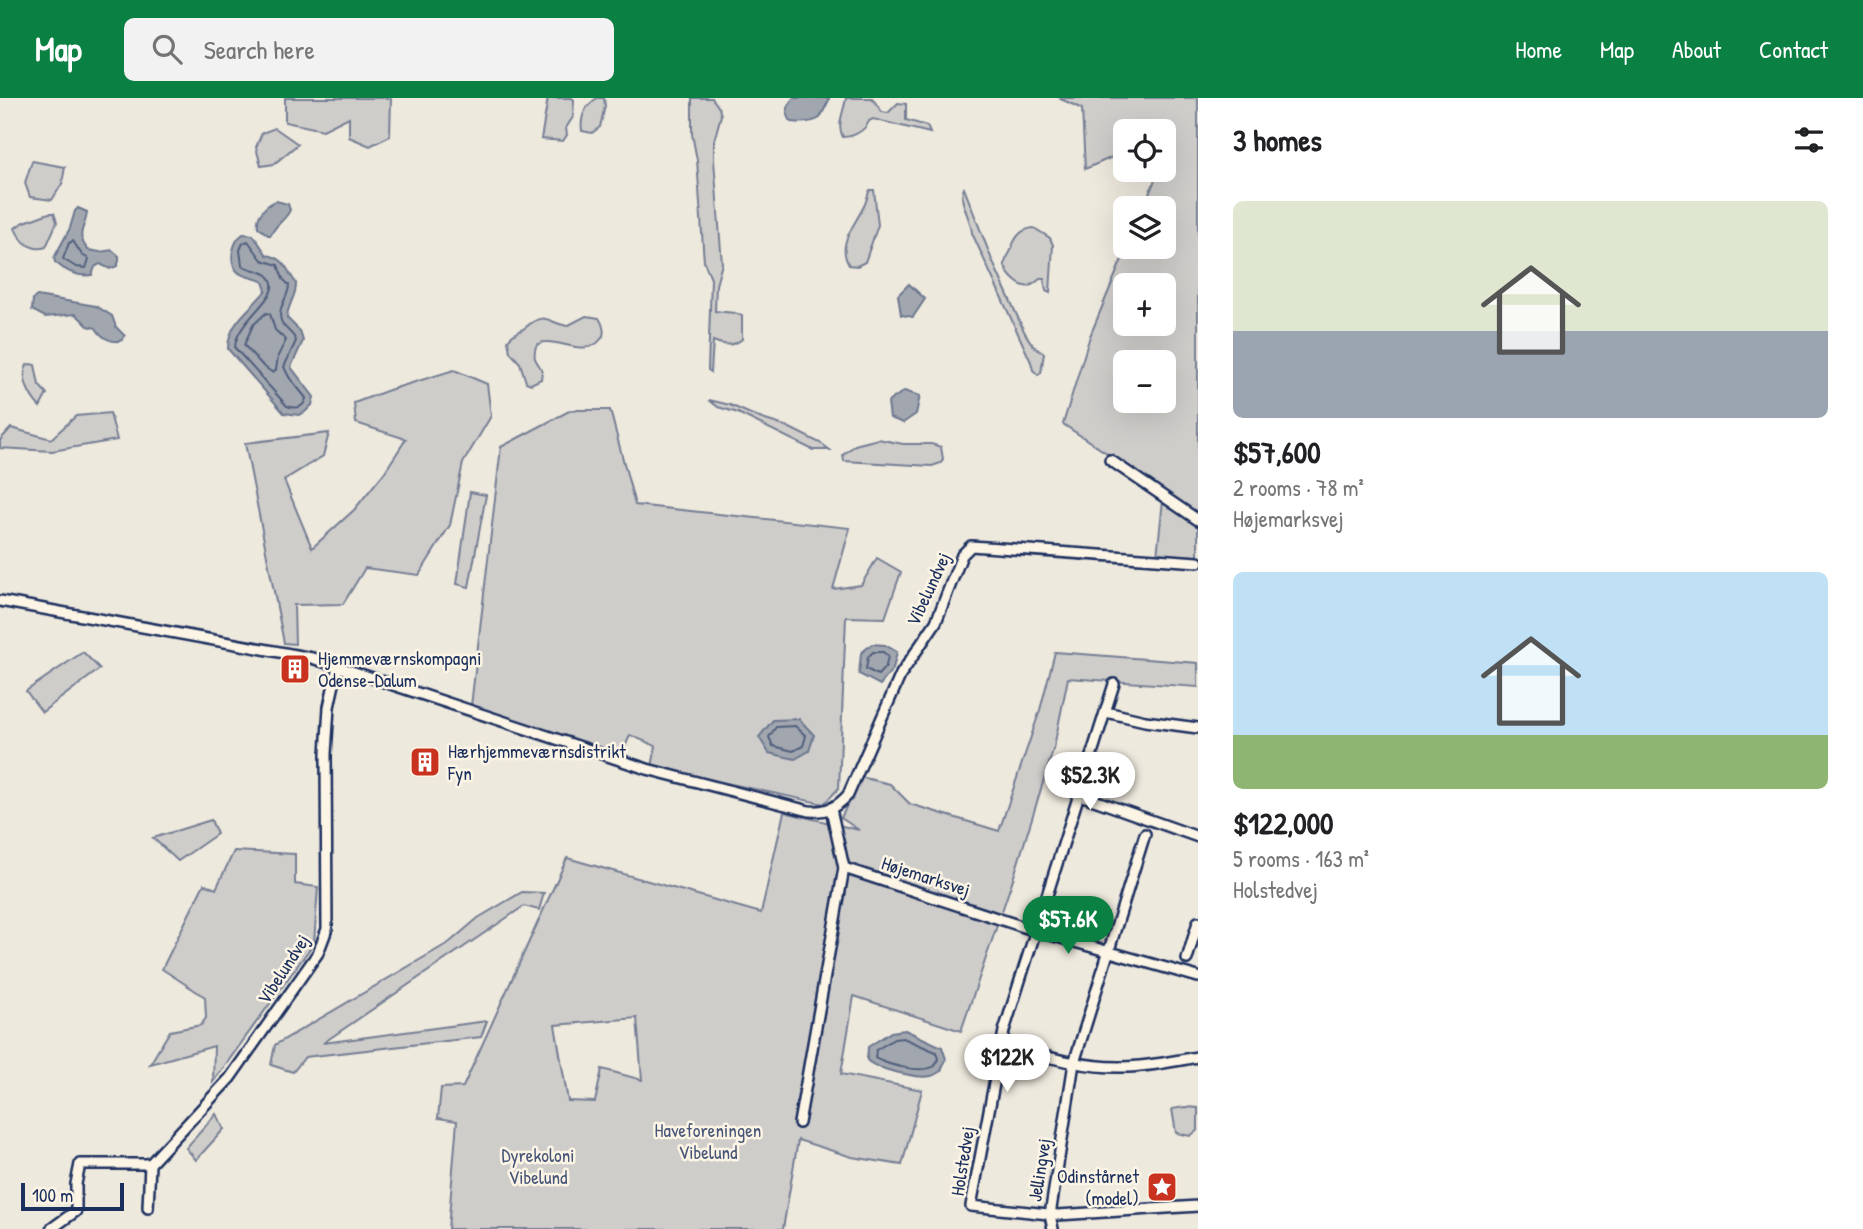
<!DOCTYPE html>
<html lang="en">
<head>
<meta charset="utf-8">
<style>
  :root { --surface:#fff; --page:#f2f2f2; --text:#202124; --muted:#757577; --accent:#0b8043 }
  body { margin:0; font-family:"Patrick Hand",sans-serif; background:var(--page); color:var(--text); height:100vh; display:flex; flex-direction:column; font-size:26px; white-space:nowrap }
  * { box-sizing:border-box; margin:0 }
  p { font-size:23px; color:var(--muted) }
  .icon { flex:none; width:38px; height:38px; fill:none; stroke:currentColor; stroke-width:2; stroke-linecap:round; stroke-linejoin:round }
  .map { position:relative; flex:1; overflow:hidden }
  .panel { display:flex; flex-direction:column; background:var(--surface); width:665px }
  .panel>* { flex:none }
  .tools { position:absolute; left:1113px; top:21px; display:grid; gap:14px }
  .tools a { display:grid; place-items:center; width:63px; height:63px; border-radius:10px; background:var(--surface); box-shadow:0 7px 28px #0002; font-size:35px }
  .scale { position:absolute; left:21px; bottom:18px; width:103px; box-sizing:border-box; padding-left:7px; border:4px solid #1b2f5e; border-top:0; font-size:19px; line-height:24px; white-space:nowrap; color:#1b2f5e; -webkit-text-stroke:5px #fcf5e5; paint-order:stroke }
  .price { position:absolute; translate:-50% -60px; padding:0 16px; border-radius:24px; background:#fff; color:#222; font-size:23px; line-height:46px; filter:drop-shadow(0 2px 4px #0008) }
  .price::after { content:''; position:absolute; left:50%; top:42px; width:21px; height:16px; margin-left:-10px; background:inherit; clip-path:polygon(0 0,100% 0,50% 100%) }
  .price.current { background:var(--accent); color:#fff }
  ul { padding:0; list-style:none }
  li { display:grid; align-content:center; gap:14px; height:371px; padding:0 35px }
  li span { display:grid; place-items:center; height:217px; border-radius:10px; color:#555 }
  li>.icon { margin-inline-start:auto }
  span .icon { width:126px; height:126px; fill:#fffc; stroke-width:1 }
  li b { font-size:30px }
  h2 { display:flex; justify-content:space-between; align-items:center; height:84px; padding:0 35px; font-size:30px }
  header { display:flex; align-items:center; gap:42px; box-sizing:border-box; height:98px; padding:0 35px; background:var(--accent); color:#fff }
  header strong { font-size:33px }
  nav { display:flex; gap:38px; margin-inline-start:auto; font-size:24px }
  .search { width:490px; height:63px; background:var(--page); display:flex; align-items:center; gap:18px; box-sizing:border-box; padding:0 24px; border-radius:10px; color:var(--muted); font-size:26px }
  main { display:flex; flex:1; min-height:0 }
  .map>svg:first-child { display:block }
  .green { fill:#cfcdca; stroke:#757e94; stroke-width:2; fill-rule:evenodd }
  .water { fill:#a2a7af; stroke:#6c778f; stroke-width:2 }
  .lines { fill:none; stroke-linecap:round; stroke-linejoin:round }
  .shore { stroke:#515f7e; stroke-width:2 }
  .minor-casing { stroke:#1b2f5e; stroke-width:14 }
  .minor { stroke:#fcf5e5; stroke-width:9 }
  .labels { text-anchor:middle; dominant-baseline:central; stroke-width:5; stroke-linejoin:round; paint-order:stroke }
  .street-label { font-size:19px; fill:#1b2f5e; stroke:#fcf5e5 }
  .poi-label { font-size:19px; fill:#1b2f5e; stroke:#fcf5e5; text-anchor:start }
  .park-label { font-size:19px; fill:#485679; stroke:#fcf5e5 }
</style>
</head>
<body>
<header>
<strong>Map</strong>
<div class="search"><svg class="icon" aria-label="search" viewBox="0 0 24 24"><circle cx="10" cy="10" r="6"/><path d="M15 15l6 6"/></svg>Search here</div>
<nav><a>Home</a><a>Map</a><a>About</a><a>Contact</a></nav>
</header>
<main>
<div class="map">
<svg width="1198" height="1131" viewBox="0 0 1198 1131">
  <rect width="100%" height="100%" fill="#eee9dd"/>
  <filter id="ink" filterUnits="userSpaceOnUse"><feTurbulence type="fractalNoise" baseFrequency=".0143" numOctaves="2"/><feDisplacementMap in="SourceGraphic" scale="14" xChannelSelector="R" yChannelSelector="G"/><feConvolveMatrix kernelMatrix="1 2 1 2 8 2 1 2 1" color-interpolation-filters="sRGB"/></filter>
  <g filter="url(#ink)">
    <g class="green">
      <path d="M 285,0 L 391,0 L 390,38 L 370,48 L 349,39 L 349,19 L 323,32 L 285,24 Z"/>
      <path d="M 548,0 L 572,0 L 574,2 L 573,19 L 566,30 L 567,37 L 563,43 L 541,41 Z"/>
      <path d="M 597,0 L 604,0 L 605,8 L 600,29 L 592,35 L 582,33 C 580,19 585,8 597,0 Z"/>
      <path d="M 692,0 L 712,0 L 719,10 L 721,17 L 714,43 L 714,62 L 722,166 L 716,187 L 715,213 L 735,215 L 742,218 L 742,241 C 733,249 723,247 713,243 L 711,274 L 708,272 L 711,181 L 704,164 L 697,62 L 692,36 Z"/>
      <path d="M 846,0 L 872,0 L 882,14 L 888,15 L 898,5 L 906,6 L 906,22 L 927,28 L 930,35 L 873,21 L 869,23 C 865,33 853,39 843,39 C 836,26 844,14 846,0 Z"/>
      <path d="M 1059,0 L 1198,0 L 1198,460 L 1157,458 L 1164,393 L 1063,326 L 1090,238 L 1127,149 L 1164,149 L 1164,110 L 1143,110 L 1159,72 L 1164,72 L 1167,54 L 1164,53 L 1164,33 L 1128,33 L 1124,31 L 1115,58 L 1085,71 L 1082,11 ZM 1125,187 L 1164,187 L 1164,226 L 1125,226 ZM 1125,264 L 1164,264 L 1164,303 L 1125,303 Z"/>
      <path d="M 275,30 L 298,46 L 274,66 L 261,68 L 256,49 L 262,35 Z"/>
      <path d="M 32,63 L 65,69 L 62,86 L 52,102 L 30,99 L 25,85 Z"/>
      <path d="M 964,90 L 992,162 L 1024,233 C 1029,242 1034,251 1044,255 L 1041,275 L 1038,277 L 1033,272 L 1031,264 L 972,135 C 971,119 957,102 964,90 Z"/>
      <path d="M 870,92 L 874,92 L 878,127 L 865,164 L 857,168 L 849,167 C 836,146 855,127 864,108 C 867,103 867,97 870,92 Z"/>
      <path d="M 49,115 L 54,115 L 57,124 L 46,149 C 32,154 20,143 15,130 L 22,125 Z"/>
      <path d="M 1034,130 L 1050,140 L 1053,147 L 1050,195 L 1046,193 L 1044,181 L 1040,181 C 1037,183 1034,186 1030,188 C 1021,191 1007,177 1005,168 C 1004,161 1009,158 1011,152 C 1014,140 1020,131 1034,130 Z"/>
      <path d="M 586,218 L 599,220 C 603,226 606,236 601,241 C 588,259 563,243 546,244 C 540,244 540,245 536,248 C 532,264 537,261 542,273 L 541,281 L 531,286 L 526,284 L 520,265 L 510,254 L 508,242 C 514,234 520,234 526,229 C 545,213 547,224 567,228 Z"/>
      <path d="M 30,266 L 35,267 L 39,287 L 47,296 L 40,309 C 30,299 20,280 27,267 Z"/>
      <path d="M 454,272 L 487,286 L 491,318 L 463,365 L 450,427 L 419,477 L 365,470 L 343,506 L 294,507 L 295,546 L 284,545 L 245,345 L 329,335 L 323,358 L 284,382 L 312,450 L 354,412 L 384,375 L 406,341 L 356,325 L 354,305 L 389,292 Z"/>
      <path d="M 709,302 L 730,307 L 762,321 L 788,329 L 822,346 L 830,352 L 813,352 L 738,315 L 718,309 Z"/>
      <path d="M 571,312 L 610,312 L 635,407 L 850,430 L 833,491 L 861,487 L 877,460 L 901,474 L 885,520 L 846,519 L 839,690 L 824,706 L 652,669 L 656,648 L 630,637 L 621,659 L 471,608 L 501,349 Z"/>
      <path d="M 110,315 L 117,342 L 52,353 L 0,350 L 0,342 L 11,330 L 51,341 L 76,318 Z"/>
      <path d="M 878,341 L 903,346 L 931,346 L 941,349 L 943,361 L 941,365 L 932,368 L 844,363 L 843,357 L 855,347 Z"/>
      <path d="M 470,394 L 486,397 L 469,489 L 457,486 Z"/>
      <path d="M 83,554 L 100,571 L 42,614 L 26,593 Z"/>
      <path d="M 1055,554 L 1198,565 L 1198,589 L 1068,580 L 1054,649 L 1015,775 L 961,933 L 854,898 L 841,976 L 922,992 L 902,1067 L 852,1059 L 798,1042 L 783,1131 L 448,1131 L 457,1023 L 438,1020 L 441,990 L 463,989 L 567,760 L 761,815 L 784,714 L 859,732 L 841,720 L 860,679 L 890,686 L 910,706 L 999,733 L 1040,612 ZM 637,920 L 642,982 L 602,971 L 595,1004 L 568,1003 L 555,927 Z"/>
      <path d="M 211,722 L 217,736 L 178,763 L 153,740 Z"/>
      <path d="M 234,753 L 295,756 L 295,786 L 318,789 L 314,845 L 213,984 L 214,948 L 150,966 L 170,933 L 201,927 L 206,920 L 205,899 L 162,871 L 204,786 L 216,791 Z"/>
      <path d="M 522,794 L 544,795 L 539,812 L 524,808 L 323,945 L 487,923 L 481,939 L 305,959 L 293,974 L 271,967 L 275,947 L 450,844 L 478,820 Z"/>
      <path d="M 1185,1009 L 1198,1010 L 1198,1032 L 1190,1038 L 1176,1035 L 1172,1011 Z"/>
      <path d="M 216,1016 L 224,1031 L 196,1062 L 186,1050 Z"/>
    </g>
    <g class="water">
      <path d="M 794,0 L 829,0 L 829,2 L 820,20 C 812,25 800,25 791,24 C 783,15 788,8 794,0 Z"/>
      <path d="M 276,103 L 288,106 L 290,112 C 286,122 275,126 271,137 L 268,137 L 258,129 C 256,117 266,107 276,103 Z"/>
      <path d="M 78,110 L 87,114 C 86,130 74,135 88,152 L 100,154 L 112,152 L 119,158 L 119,163 L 117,168 L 110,171 L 100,166 L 95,169 L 92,177 C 77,179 66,174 55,164 L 54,160 L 70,130 L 75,113 Z"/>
      <path d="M 243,136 L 253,137 L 267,157 C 286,160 286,172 296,185 C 297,198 287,207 287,220 L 300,233 L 303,243 L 291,269 L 314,299 L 312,307 L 305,314 L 299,317 L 284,315 L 228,251 C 228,224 251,212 266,192 L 263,184 C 256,179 243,180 237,173 C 228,162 233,143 243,136 Z"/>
      <path d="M 909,186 L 925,201 L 913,219 L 901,217 L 898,197 Z"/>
      <path d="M 37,198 L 96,208 L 112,218 L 116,229 L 125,238 L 122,242 C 112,246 101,239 96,230 L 88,228 L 76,216 L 45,219 L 32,212 L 33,201 Z"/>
      <path d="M 904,293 L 920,298 L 916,316 L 903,325 L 890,320 L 888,304 Z"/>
      <path d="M 872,546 L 885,547 L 897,554 L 893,571 L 880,587 L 859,576 L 861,555 Z"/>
      <path d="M 799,621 L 814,637 L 809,653 L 795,661 L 769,655 L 759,639 L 773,622 Z"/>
      <path d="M 905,932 L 942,949 L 946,961 L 941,973 C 938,975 935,977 931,978 C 919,981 875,971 867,962 L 868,949 L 891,934 Z"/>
    </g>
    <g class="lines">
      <g class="shore">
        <path d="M 73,143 L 82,157 L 89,161 L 86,170 L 76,169 L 63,161 L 69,145 Z"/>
        <path d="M 248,143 L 262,162 L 278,167 L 283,181 L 289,187 C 289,200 275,211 282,225 C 286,233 293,234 296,243 L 284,269 L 289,279 L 306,300 C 304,310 296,311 287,308 L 235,250 C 235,221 289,196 267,177 C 260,172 249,172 242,167 L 240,152 L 243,145 Z"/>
        <path d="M 266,215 L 270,216 L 275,232 L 286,242 L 278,258 L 276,272 L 273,275 L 263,268 L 244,247 L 253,227 Z"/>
        <path d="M 873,554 L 883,554 L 888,558 L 886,568 L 878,577 L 866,571 L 868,559 Z"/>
        <path d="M 795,628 L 806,638 L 803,648 L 793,653 L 773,648 L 769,639 L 776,629 Z"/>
        <path d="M 903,940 L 936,954 L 938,961 L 935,968 C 921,976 888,967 875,960 L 876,952 L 894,941 Z"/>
      </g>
      <g class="minor-casing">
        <g id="minor">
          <path d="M 1110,362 L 1198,422"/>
          <path d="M 0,503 L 312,560 L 647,671 L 809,713 C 827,714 836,710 848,697 L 901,576 L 936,524 L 962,457 L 971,448 L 1198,464"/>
          <path d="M 1114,586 L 1004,933 L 971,1108 L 1058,1117 L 1198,1108"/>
          <path d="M 1106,614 L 1145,623 L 1198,630"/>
          <path d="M 1080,697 L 1198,739"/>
          <path d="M 844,770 L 1036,833 L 1198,879"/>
          <path d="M 1187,861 L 1198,824"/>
          <path d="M 1001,947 C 1041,957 1081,970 1123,969 C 1148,969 1173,963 1198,959"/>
          <path d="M 799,1025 L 844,770 L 831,711"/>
          <path d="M 148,1110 L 150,1066 L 230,980 L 318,855 L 327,831 L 326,656 L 329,609 L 338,568"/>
          <path d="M 51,1131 L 76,1113 L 76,1086 L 80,1066 L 150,1066"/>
          <path d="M 1053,1131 L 1050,1117 L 1074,965 L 1145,736"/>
        </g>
      </g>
      <use href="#minor" class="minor"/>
    </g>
  </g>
  <defs>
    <g id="building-square" transform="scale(1.575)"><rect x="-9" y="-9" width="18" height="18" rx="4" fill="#c8321e" stroke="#fcf5e5"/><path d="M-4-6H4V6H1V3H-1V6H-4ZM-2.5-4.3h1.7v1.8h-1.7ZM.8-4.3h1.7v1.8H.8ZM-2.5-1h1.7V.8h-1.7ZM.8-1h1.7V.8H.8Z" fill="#fff"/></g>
    <g id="sight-square" transform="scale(1.575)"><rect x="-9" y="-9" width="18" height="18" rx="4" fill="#c8321e" stroke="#fcf5e5"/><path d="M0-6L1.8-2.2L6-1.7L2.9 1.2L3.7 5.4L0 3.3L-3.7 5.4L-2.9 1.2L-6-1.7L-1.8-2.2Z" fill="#fff"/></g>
  </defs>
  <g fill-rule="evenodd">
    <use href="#building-square" x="295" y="571"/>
    <use href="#building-square" x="425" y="664"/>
    <use href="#sight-square" x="1162" y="1089"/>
  </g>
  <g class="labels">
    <g class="street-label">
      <text transform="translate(928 491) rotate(-65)">Vibelundvej</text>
      <text transform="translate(926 778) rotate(18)">Højemarksvej</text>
      <text transform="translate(283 871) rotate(-57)">Vibelundvej</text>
      <text transform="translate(962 1063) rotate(-81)">Holstedvej</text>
      <text transform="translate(1039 1072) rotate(-81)">Jellingvej</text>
    </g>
    <g class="poi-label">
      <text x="318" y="560">Hjemmeværnskompagni<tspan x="318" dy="22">Odense-Dalum</tspan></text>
      <text x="448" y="653">Hærhjemmeværnsdistrikt<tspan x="448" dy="22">Fyn</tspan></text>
      <text x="1139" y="1078" text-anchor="end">Odinstårnet<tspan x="1139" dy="22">(model)</tspan></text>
    </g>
    <g class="park-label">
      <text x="708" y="1032">Haveforeningen<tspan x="708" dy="22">Vibelund</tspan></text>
      <text x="538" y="1057">Dyrekoloni<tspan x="538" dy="22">Vibelund</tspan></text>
    </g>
  </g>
</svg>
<div class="tools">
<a><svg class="icon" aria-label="locate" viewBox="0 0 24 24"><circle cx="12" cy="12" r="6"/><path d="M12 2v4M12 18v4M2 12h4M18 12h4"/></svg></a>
<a><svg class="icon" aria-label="layers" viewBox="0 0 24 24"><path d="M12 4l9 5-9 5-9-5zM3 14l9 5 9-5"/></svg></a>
<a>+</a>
<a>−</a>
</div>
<div class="scale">100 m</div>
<b class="price" style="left:1090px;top:714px">$52.3K</b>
<b class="price current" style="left:1068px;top:858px">$57.6K</b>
<b class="price" style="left:1007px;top:996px">$122K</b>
</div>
<section class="panel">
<h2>3 homes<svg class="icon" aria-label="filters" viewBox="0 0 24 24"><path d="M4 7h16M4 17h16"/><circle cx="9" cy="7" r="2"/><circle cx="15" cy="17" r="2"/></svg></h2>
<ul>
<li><span style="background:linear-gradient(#dfe7d0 60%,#9aa5b1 0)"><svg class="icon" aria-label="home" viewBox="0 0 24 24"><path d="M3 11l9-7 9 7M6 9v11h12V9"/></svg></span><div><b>$57,600</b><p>2 rooms · 78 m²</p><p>Højemarksvej</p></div></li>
<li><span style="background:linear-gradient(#bfe0f5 75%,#8fb573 0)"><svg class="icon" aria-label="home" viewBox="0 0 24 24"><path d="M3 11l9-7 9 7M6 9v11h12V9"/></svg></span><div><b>$122,000</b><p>5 rooms · 163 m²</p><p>Holstedvej</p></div></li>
</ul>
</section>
</main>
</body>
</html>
